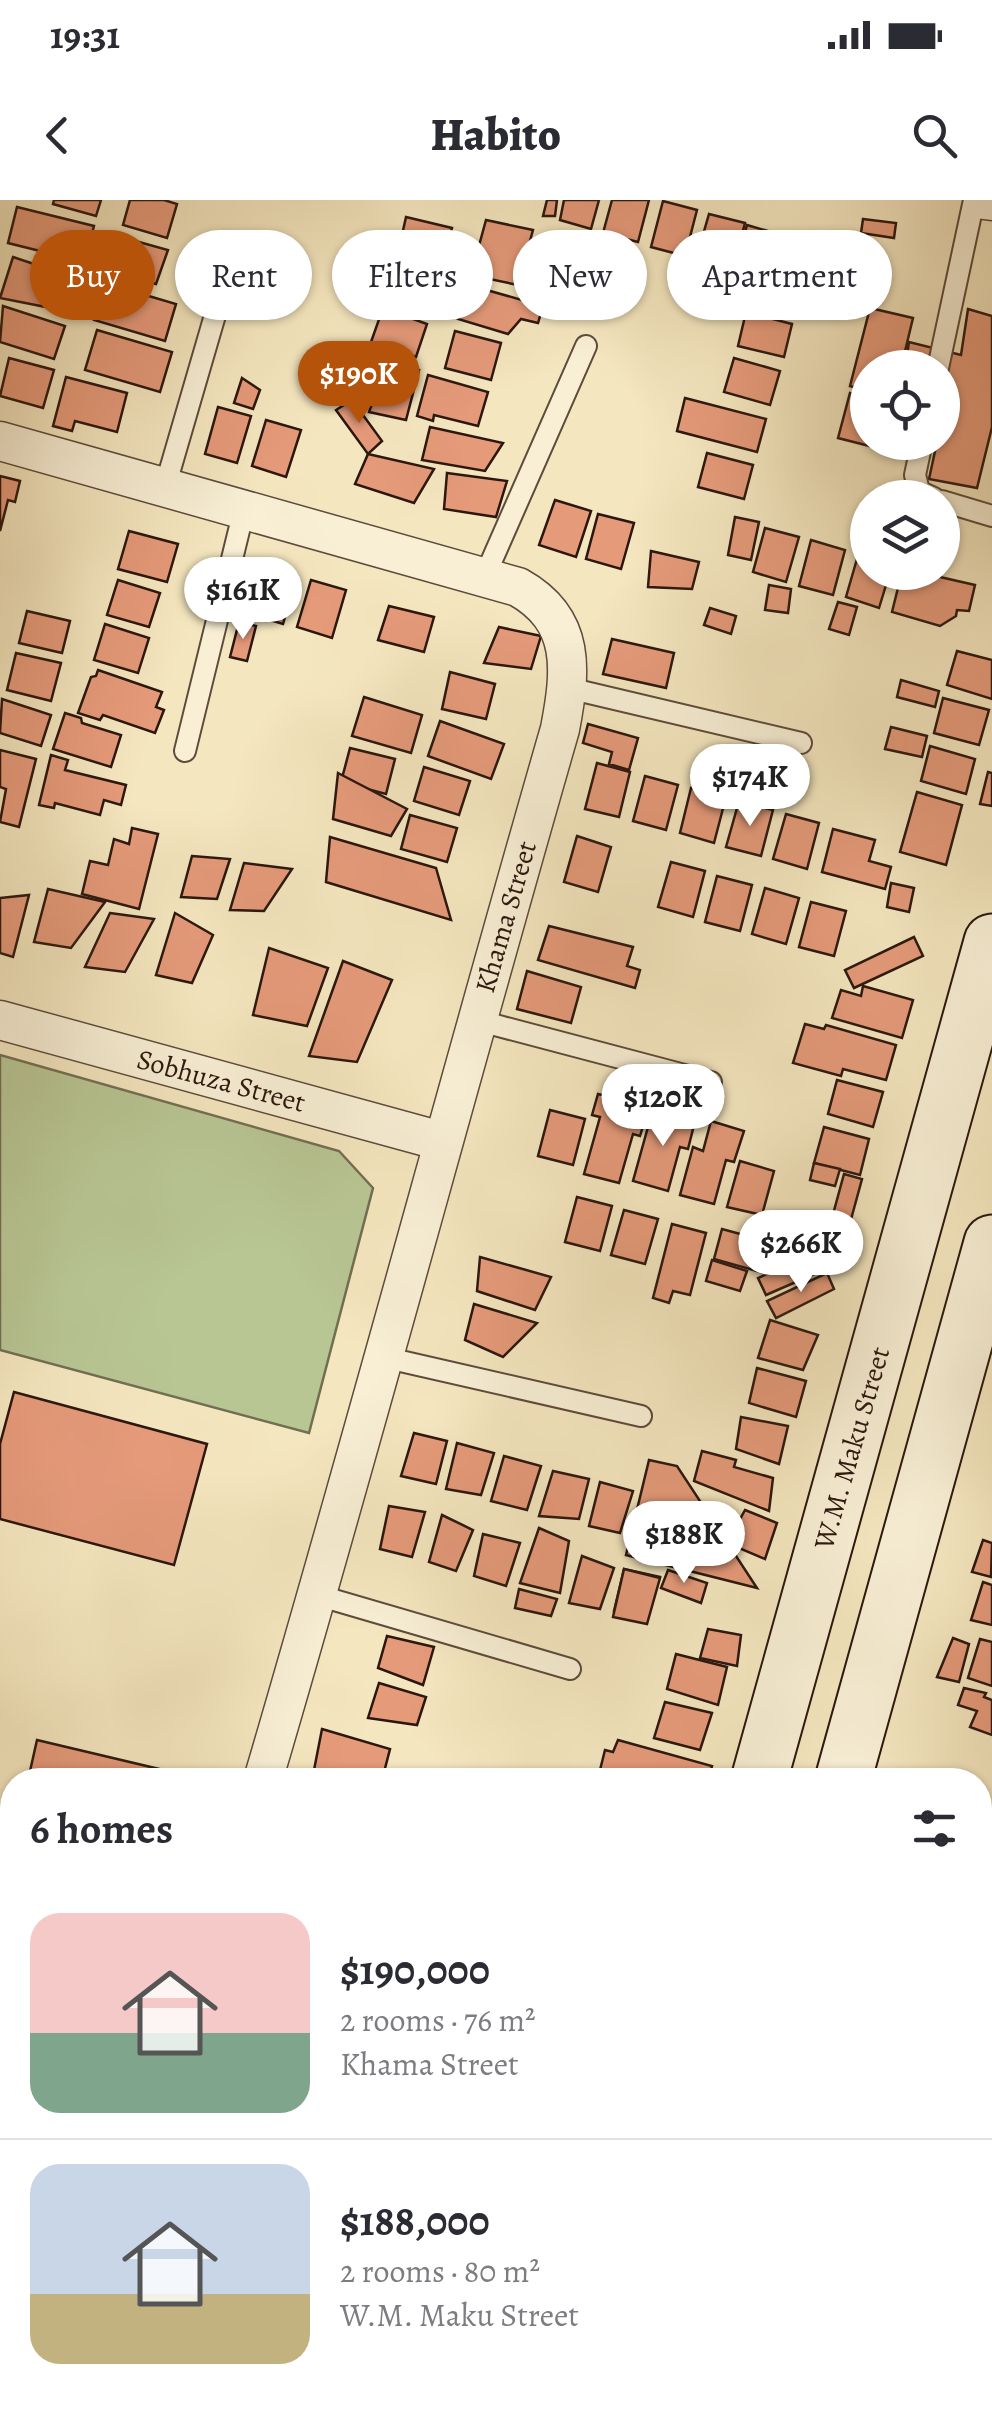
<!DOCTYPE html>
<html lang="en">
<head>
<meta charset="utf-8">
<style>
  :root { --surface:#fff; --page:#f7f7f7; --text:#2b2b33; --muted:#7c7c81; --line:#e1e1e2; --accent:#b45309 }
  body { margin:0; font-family:Alegreya,serif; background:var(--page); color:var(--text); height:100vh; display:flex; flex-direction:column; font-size:38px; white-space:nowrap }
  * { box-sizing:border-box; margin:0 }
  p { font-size:32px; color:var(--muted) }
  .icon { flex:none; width:55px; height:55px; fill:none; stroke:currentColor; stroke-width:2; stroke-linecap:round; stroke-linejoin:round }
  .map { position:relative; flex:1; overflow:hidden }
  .panel { position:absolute; left:0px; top:1568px; width:992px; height:642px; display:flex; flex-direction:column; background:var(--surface); border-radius:40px 40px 0 0; box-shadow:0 2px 8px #0004 }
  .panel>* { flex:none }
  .top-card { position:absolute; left:30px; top:30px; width:932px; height:90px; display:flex; gap:20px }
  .tools { position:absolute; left:850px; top:150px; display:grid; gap:20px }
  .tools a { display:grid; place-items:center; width:110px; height:110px; border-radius:50%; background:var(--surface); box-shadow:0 2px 8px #0004; font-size:50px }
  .price { position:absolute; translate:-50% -85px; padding:0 22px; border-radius:35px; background:#fff; color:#222; font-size:32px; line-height:65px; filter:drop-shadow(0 2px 5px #0008) }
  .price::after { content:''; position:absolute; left:50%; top:60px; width:30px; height:22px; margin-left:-15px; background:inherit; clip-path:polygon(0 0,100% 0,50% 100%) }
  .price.active { background:var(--accent); color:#fff }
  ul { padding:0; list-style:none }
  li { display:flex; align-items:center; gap:30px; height:250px; padding:0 30px }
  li+li { border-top:2px solid var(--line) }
  li span { display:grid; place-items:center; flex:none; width:280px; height:200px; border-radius:30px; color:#555 }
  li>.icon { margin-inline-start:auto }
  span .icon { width:120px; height:120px; fill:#fffc; stroke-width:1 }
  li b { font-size:42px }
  h2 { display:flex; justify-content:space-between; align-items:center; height:120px; padding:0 30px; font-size:42px }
  .pill { padding:0 35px; border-radius:45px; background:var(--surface); box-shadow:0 2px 8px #0004; font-size:35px; line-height:90px }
  .pill.active { background:var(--accent); color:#fff }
  .status { display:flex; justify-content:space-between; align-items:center; height:70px; padding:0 50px; background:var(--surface); direction:ltr }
  .status svg { height:28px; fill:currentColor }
  header { display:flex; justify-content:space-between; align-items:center; height:130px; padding:0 30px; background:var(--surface); font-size:45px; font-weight:800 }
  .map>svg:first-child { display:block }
  .green { fill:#b8c694; stroke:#726e52; stroke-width:2.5 }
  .building { fill:#e59a7a; stroke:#2b170f; stroke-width:2.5 }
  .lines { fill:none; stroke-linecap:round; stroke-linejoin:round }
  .lane-casing { stroke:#5d4b3b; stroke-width:24 }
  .street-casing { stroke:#5d4b3b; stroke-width:41 }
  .secondary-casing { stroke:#2b170f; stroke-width:59 }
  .lane { stroke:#f8efd5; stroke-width:20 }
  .street { stroke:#f8efd5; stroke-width:38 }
  .secondary { stroke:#f8efd5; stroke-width:55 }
  .labels { text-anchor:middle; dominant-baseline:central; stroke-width:10; stroke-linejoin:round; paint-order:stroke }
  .street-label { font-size:28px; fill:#2b170f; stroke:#f8efd5 }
</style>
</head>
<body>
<div class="status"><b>19:31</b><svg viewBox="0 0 49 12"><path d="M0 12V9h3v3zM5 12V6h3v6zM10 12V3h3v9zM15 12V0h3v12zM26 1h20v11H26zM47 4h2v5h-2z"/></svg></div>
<header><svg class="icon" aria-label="back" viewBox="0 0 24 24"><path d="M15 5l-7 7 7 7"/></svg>Habito<svg class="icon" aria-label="search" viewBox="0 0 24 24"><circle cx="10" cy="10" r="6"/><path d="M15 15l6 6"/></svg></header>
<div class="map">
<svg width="992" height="2209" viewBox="0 0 992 2209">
  <rect width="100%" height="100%" fill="#f4e6bf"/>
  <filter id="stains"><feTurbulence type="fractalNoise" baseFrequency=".002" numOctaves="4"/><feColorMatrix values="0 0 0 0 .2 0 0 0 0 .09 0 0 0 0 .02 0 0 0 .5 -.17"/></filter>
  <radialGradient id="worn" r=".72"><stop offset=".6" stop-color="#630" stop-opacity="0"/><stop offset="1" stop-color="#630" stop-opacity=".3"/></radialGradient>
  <path class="green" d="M 0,855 L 339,951 L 373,988 L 309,1233 L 0,1150 Z"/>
  <g class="building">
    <path d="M 54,0 L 101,0 L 96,16 L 53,4 Z"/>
    <path d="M 130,0 L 164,0 L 177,4 L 167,38 L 123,25 Z"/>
    <path d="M 547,0 L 557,0 L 555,16 L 543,16 Z"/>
    <path d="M 564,0 L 599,0 L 591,29 L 560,20 Z"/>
    <path d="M 612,0 L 649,0 L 638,42 L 603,33 Z"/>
    <path d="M 663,1 L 697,10 L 685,56 L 651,47 Z"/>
    <path d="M 17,7 L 94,26 L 84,62 L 8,43 Z"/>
    <path d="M 709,14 L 745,23 L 733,69 L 696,59 Z"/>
    <path d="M 406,17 L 452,28 L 443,63 L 398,53 Z"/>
    <path d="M 863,19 L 896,23 L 894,38 L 861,33 Z"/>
    <path d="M 486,20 L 533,30 L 518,85 L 456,72 L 462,52 L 477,53 Z"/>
    <path d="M 747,25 L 795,39 L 792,56 L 730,97 L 726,96 Z"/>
    <path d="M 121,37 L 168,50 L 156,84 L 110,74 Z"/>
    <path d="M 546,44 L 558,71 L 539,79 L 527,52 Z"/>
    <path d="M 13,57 L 79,79 L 71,112 L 0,98 Z"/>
    <path d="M 690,60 L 713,67 L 706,92 L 683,86 Z"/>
    <path d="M 395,62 L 441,76 L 430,111 L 384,97 Z"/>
    <path d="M 105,83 L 176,104 L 165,141 L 94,120 Z"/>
    <path d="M 469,85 L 543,106 L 538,123 L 521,119 L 508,134 L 458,119 Z"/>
    <path d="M 3,106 L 65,126 L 54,159 L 0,142 Z"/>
    <path d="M 383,108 L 427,124 L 416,157 L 371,142 Z"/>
    <path d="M 870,108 L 913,118 L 901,168 L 868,168 L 868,191 L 850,186 Z"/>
    <path d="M 968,109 L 992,116 L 992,227 L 977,288 L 929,279 L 937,242 L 942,242 L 942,168 L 905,168 L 909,142 L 961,155 Z"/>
    <path d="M 746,112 L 792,124 L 784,157 L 738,146 Z"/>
    <path d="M 97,130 L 172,152 L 160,192 L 85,170 Z"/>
    <path d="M 455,131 L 501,143 L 491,180 L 445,168 Z"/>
    <path d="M 9,158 L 54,170 L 43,208 L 0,196 Z"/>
    <path d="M 734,158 L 780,171 L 770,205 L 724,192 Z"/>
    <path d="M 385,165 L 419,170 L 406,220 L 369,212 Z"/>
    <path d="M 428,175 L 488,192 L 478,226 L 434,215 L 433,221 L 417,216 Z"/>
    <path d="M 66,177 L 127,193 L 117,232 L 75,221 L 72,231 L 53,226 Z"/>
    <path d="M 242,178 L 260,190 L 253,209 L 234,203 Z"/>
    <path d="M 850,193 L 868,197 L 868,242 L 887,242 L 885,250 L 838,238 Z"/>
    <path d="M 685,198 L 766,219 L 757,252 L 677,231 Z"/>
    <path d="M 352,200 L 382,241 L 368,254 L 336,210 Z"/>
    <path d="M 218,207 L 251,216 L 237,263 L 205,254 Z"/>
    <path d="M 266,220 L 301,230 L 286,277 L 252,266 Z"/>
    <path d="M 430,227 L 503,243 L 485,271 L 422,260 Z"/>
    <path d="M 707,253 L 753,265 L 744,299 L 698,287 Z"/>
    <path d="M 368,254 L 434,269 L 414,303 L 355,284 Z"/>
    <path d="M 447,273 L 507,281 L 496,317 L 444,309 Z"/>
    <path d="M 0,276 L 20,281 L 15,302 L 8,300 L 0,331 Z"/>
    <path d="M 555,300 L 591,311 L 576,357 L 539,345 Z"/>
    <path d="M 598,314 L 634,323 L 621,369 L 586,359 Z"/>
    <path d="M 735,317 L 759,322 L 751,360 L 728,355 Z"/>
    <path d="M 765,328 L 799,337 L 786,382 L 753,372 Z"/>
    <path d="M 129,331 L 178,344 L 167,382 L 118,369 Z"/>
    <path d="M 811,340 L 845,350 L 833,395 L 799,386 Z"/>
    <path d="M 651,351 L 699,362 L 692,389 L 648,387 Z"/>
    <path d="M 859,352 L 868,355 L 868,372 L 890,372 L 879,408 L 846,397 Z"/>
    <path d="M 264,367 L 297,376 L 283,424 L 250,414 Z"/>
    <path d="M 902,372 L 941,372 L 940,377 L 975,385 L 969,411 L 957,410 L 956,416 L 940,426 L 892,412 Z"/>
    <path d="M 118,380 L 160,393 L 149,427 L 107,415 Z"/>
    <path d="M 311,380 L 346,390 L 332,438 L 297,427 Z"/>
    <path d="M 769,385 L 791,389 L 788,413 L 765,410 Z"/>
    <path d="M 838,402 L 857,407 L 849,435 L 829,429 Z"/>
    <path d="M 389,406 L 434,417 L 424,452 L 378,440 Z"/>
    <path d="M 710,408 L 736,416 L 731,434 L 704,425 Z"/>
    <path d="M 27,411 L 70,421 L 62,453 L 19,443 Z"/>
    <path d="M 239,422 L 256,426 L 247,461 L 230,457 Z"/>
    <path d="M 105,424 L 149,438 L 138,473 L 94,460 Z"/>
    <path d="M 499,427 L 541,436 L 531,469 L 484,463 Z"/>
    <path d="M 612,439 L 674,453 L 666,488 L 603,474 Z"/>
    <path d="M 957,451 L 992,460 L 992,499 L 947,485 Z"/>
    <path d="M 16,453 L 61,463 L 51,501 L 7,490 Z"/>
    <path d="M 98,470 L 162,492 L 156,507 L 164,510 L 155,533 L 103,515 L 100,520 L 78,513 L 91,477 L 96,476 Z"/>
    <path d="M 450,472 L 495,484 L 486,519 L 442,509 Z"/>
    <path d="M 901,480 L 939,491 L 935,507 L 897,497 Z"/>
    <path d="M 364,497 L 422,515 L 411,553 L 352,536 Z"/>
    <path d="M 943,498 L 989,510 L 979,545 L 934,533 Z"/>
    <path d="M 2,499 L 51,515 L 41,546 L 0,533 Z"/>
    <path d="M 65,513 L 81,518 L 82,523 L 121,535 L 111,567 L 53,549 Z"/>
    <path d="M 440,521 L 504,544 L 491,579 L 428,556 Z"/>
    <path d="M 588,524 L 638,538 L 629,570 L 609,564 L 612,552 L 583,543 Z"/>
    <path d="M 891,527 L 927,536 L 922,557 L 885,549 Z"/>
    <path d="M 930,546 L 975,559 L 966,594 L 921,581 Z"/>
    <path d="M 350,548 L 395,559 L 386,594 L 341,582 Z"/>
    <path d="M 0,550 L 36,559 L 19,627 L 0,622 L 6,589 L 0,587 Z"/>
    <path d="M 51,555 L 68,560 L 65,570 L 126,585 L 121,605 L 104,600 L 100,615 L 55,603 L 54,608 L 39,605 Z"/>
    <path d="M 597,563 L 630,572 L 619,617 L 585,609 Z"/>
    <path d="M 424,567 L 470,581 L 459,615 L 414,601 Z"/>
    <path d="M 988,572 L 992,573 L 992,606 L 980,604 Z"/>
    <path d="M 338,573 L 407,609 L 391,636 L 333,619 Z"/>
    <path d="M 645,576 L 678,585 L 666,630 L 633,621 Z"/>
    <path d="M 691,588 L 726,597 L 714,643 L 680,633 Z"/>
    <path d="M 917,592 L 962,605 L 946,665 L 900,652 Z"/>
    <path d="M 739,601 L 773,610 L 761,656 L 726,647 Z"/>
    <path d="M 786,614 L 819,623 L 807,669 L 773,659 Z"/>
    <path d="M 410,615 L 457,628 L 447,662 L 401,649 Z"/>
    <path d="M 132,628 L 158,634 L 139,709 L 82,694 L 90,661 L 108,665 L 114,639 L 129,644 Z"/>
    <path d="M 833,629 L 875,640 L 869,661 L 891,667 L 885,689 L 822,672 Z"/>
    <path d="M 577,636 L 611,647 L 598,692 L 564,682 Z"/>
    <path d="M 330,637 L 436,668 L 451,720 L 326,682 Z"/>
    <path d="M 192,656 L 230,659 L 217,699 L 181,697 Z"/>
    <path d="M 671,662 L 705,671 L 693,717 L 658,707 Z"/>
    <path d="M 244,663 L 292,669 L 264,711 L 230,710 Z"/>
    <path d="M 717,676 L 752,685 L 740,731 L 705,722 Z"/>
    <path d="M 891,683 L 914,688 L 909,712 L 887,707 Z"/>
    <path d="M 765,688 L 799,698 L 786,744 L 752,734 Z"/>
    <path d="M 48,689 L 105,702 L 71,748 L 34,742 Z"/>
    <path d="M 29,695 L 13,757 L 0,753 L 0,698 Z"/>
    <path d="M 811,702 L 846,711 L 834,756 L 799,747 Z"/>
    <path d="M 110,713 L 154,719 L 125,772 L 85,767 Z"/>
    <path d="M 175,713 L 213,735 L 192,783 L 156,775 Z"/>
    <path d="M 549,726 L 633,747 L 627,766 L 640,770 L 635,788 L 538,760 Z"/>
    <path d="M 914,737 L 923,756 L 854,788 L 845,770 Z"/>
    <path d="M 269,748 L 328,768 L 307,826 L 253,815 Z"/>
    <path d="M 343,761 L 392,780 L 357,862 L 309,856 Z"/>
    <path d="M 527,771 L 581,787 L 571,823 L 517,809 Z"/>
    <path d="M 863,786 L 913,800 L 902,838 L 832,818 L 841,790 L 861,796 Z"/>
    <path d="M 805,824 L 824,829 L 826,825 L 896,845 L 886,880 L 843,869 L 841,876 L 793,863 Z"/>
    <path d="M 837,880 L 883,892 L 873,927 L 828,914 Z"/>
    <path d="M 598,894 L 630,902 L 630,898 L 650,903 L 640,936 L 633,934 L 619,983 L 584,974 L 600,917 L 592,915 Z"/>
    <path d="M 653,909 L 695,921 L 688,949 L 680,947 L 668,991 L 633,981 Z"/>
    <path d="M 550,910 L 585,919 L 573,965 L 538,956 Z"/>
    <path d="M 711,921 L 744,931 L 734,962 L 726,960 L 714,1004 L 680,995 L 693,947 L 703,951 Z"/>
    <path d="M 824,927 L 869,939 L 860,975 L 814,963 Z"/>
    <path d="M 740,961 L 774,971 L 762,1015 L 727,1007 Z"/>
    <path d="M 814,963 L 840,969 L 835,986 L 810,980 Z"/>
    <path d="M 844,974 L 862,979 L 850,1023 L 832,1018 Z"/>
    <path d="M 577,997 L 612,1006 L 600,1051 L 565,1042 Z"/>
    <path d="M 624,1010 L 658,1019 L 645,1064 L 611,1055 Z"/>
    <path d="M 672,1024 L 706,1033 L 690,1095 L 673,1091 L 669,1103 L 653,1098 Z"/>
    <path d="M 722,1029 L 773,1043 L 764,1073 L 714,1059 Z"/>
    <path d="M 813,1053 L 821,1071 L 766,1095 L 758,1078 Z"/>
    <path d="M 480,1057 L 551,1077 L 535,1110 L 477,1091 Z"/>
    <path d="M 712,1060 L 747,1071 L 740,1091 L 706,1081 Z"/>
    <path d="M 827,1073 L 834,1089 L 776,1118 L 767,1101 Z"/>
    <path d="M 474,1104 L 537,1123 L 503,1157 L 465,1140 Z"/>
    <path d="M 770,1120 L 818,1135 L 803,1170 L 758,1158 Z"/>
    <path d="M 757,1168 L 806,1181 L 796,1217 L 749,1203 Z"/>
    <path d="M 14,1192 L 207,1244 L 174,1365 L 0,1319 L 0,1244 Z"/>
    <path d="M 741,1217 L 788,1226 L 779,1264 L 736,1249 Z"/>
    <path d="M 414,1233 L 447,1241 L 436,1284 L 401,1276 Z"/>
    <path d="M 457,1243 L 494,1253 L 481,1295 L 446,1289 Z"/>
    <path d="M 702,1251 L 736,1260 L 734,1267 L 773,1278 L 769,1311 L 694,1281 Z"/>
    <path d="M 504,1256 L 541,1266 L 527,1310 L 491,1301 Z"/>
    <path d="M 649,1260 L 677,1266 L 757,1388 L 626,1355 Z"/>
    <path d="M 553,1271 L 589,1279 L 579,1319 L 539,1316 Z"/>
    <path d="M 600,1282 L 633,1291 L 620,1333 L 589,1326 Z"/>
    <path d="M 389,1306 L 425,1312 L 412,1357 L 380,1349 Z"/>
    <path d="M 745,1310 L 777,1323 L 765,1359 L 727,1343 Z"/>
    <path d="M 442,1315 L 473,1330 L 456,1371 L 429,1362 Z"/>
    <path d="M 539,1328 L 569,1341 L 560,1393 L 520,1383 Z"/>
    <path d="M 483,1334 L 520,1343 L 506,1386 L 474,1376 Z"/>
    <path d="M 983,1340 L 992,1343 L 991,1377 L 972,1372 Z"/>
    <path d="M 582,1356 L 614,1368 L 600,1409 L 569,1403 Z"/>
    <path d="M 624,1369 L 660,1377 L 646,1419 L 614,1411 Z"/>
    <path d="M 624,1369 L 660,1378 L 647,1424 L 613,1417 Z"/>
    <path d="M 668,1370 L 707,1383 L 701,1403 L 661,1388 Z"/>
    <path d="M 983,1382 L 992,1385 L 992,1425 L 971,1420 Z"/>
    <path d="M 519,1389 L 557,1399 L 551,1416 L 515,1408 Z"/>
    <path d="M 708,1429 L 741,1435 L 737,1466 L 700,1458 Z"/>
    <path d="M 387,1436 L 434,1447 L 423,1485 L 378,1468 Z"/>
    <path d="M 953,1438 L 969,1444 L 959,1482 L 937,1477 Z"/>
    <path d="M 980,1439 L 992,1442 L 992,1486 L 968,1478 Z"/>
    <path d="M 676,1454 L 727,1467 L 718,1505 L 667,1489 Z"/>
    <path d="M 379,1483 L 426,1497 L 417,1525 L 368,1518 Z"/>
    <path d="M 964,1488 L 986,1493 L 984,1497 L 992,1500 L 992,1535 L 970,1527 L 977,1511 L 958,1505 Z"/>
    <path d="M 665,1502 L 712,1513 L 700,1550 L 654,1538 Z"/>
    <path d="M 322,1529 L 390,1549 L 382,1580 L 358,1580 L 314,1570 Z"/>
    <path d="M 37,1540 L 176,1573 L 174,1580 L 28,1580 Z"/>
    <path d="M 618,1540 L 712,1566 L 708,1580 L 622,1580 L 599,1574 L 605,1550 L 613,1552 Z"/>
    <path d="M 465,1572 L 490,1577 L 492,1580 L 462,1580 Z"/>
    <path d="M 980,1665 L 992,1668 L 991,1713 L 980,1710 Z"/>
    <path d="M 12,1816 L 12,1882 L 0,1887 L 0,1821 Z"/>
    <path d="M 12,1949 L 12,2026 L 0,1994 L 0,1954 Z"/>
    <path d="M 992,2098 L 992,2154 L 980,2151 L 980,2130 Z"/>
    <path d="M 12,2104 L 12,2167 L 0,2172 L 0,2109 Z"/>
    <path d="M 980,2164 L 992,2168 L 992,2209 L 977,2209 L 959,2203 L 961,2198 L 980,2198 Z"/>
    <path d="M 111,2198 L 270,2198 L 241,2209 L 83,2209 Z"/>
    <path d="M 736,2198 L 772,2198 L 770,2206 Z"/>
    <path d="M 777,2198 L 816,2198 L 813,2209 L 776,2201 Z"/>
  </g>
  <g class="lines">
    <g class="lane-casing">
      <g id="lane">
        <path d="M 938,168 L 974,0"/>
        <path d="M 922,242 L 915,275 L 919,291 L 934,298"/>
        <path d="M 165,287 L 234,50"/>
        <path d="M 942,301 L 992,316"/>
        <path d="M 484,378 L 586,146"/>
        <path d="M 568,488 L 801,543"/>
        <path d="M 185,551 L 244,310"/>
        <path d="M 476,820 L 711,882"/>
        <path d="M 383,1157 L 641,1216"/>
        <path d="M 317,1395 L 570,1469"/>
        <path d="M 980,2020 L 992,2023"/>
      </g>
    </g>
    <g class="street-casing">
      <g id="street">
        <path d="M 984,0 L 992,1"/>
        <path d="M 0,241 L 518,387 C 577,420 571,471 560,529 C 459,879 366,1231 263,1580"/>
        <path d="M 0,820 L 441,941"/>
        <path d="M 0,1688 L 12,1692"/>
        <path d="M 980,1972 L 992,1930"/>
        <path d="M 913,2209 L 916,2198"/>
      </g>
    </g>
    <g class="secondary-casing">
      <g id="secondary">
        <path d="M 759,1580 L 992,742"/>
        <path d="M 843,1580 L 992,1043"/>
        <path d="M 588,2209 L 591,2198"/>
        <path d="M 670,2209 L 673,2198"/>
      </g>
    </g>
    <use href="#lane" class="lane"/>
    <use href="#street" class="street"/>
    <use href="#secondary" class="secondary"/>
  </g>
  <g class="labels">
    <g class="street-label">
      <text transform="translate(506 717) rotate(-74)">Khama Street</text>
      <text transform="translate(221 881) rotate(15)">Sobhuza Street</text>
      <text transform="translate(852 1248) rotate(-74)">W.M. Maku Street</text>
    </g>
  </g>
  <rect width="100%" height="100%" filter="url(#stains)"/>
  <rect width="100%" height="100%" fill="url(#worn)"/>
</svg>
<div class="tools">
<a><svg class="icon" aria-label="locate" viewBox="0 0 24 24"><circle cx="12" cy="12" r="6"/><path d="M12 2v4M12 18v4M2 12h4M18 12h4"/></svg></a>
<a><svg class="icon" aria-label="layers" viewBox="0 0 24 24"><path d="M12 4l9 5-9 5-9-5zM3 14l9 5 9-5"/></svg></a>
</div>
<b class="price active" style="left:359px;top:226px">$190K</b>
<b class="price" style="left:243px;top:442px">$161K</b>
<b class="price" style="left:750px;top:629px">$174K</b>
<b class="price" style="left:663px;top:949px">$120K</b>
<b class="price" style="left:801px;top:1095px">$266K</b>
<b class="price" style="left:684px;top:1386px">$188K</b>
<div class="top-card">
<a class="pill active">Buy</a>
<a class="pill">Rent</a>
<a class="pill">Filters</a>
<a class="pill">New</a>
<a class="pill">Apartment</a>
</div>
<section class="panel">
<h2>6 homes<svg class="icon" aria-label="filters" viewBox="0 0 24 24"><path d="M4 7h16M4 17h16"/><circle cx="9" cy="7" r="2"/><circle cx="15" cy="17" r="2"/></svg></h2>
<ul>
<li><span style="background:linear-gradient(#f6c9c9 60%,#7fa58c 0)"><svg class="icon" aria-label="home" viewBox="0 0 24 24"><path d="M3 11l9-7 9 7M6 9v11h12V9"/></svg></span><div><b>$190,000</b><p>2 rooms · 76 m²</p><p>Khama Street</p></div></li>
<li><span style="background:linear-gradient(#c9d6e8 65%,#c2b280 0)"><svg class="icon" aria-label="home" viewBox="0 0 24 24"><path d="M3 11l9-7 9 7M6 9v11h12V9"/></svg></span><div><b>$188,000</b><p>2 rooms · 80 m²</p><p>W.M. Maku Street</p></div></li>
</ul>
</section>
</div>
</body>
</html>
